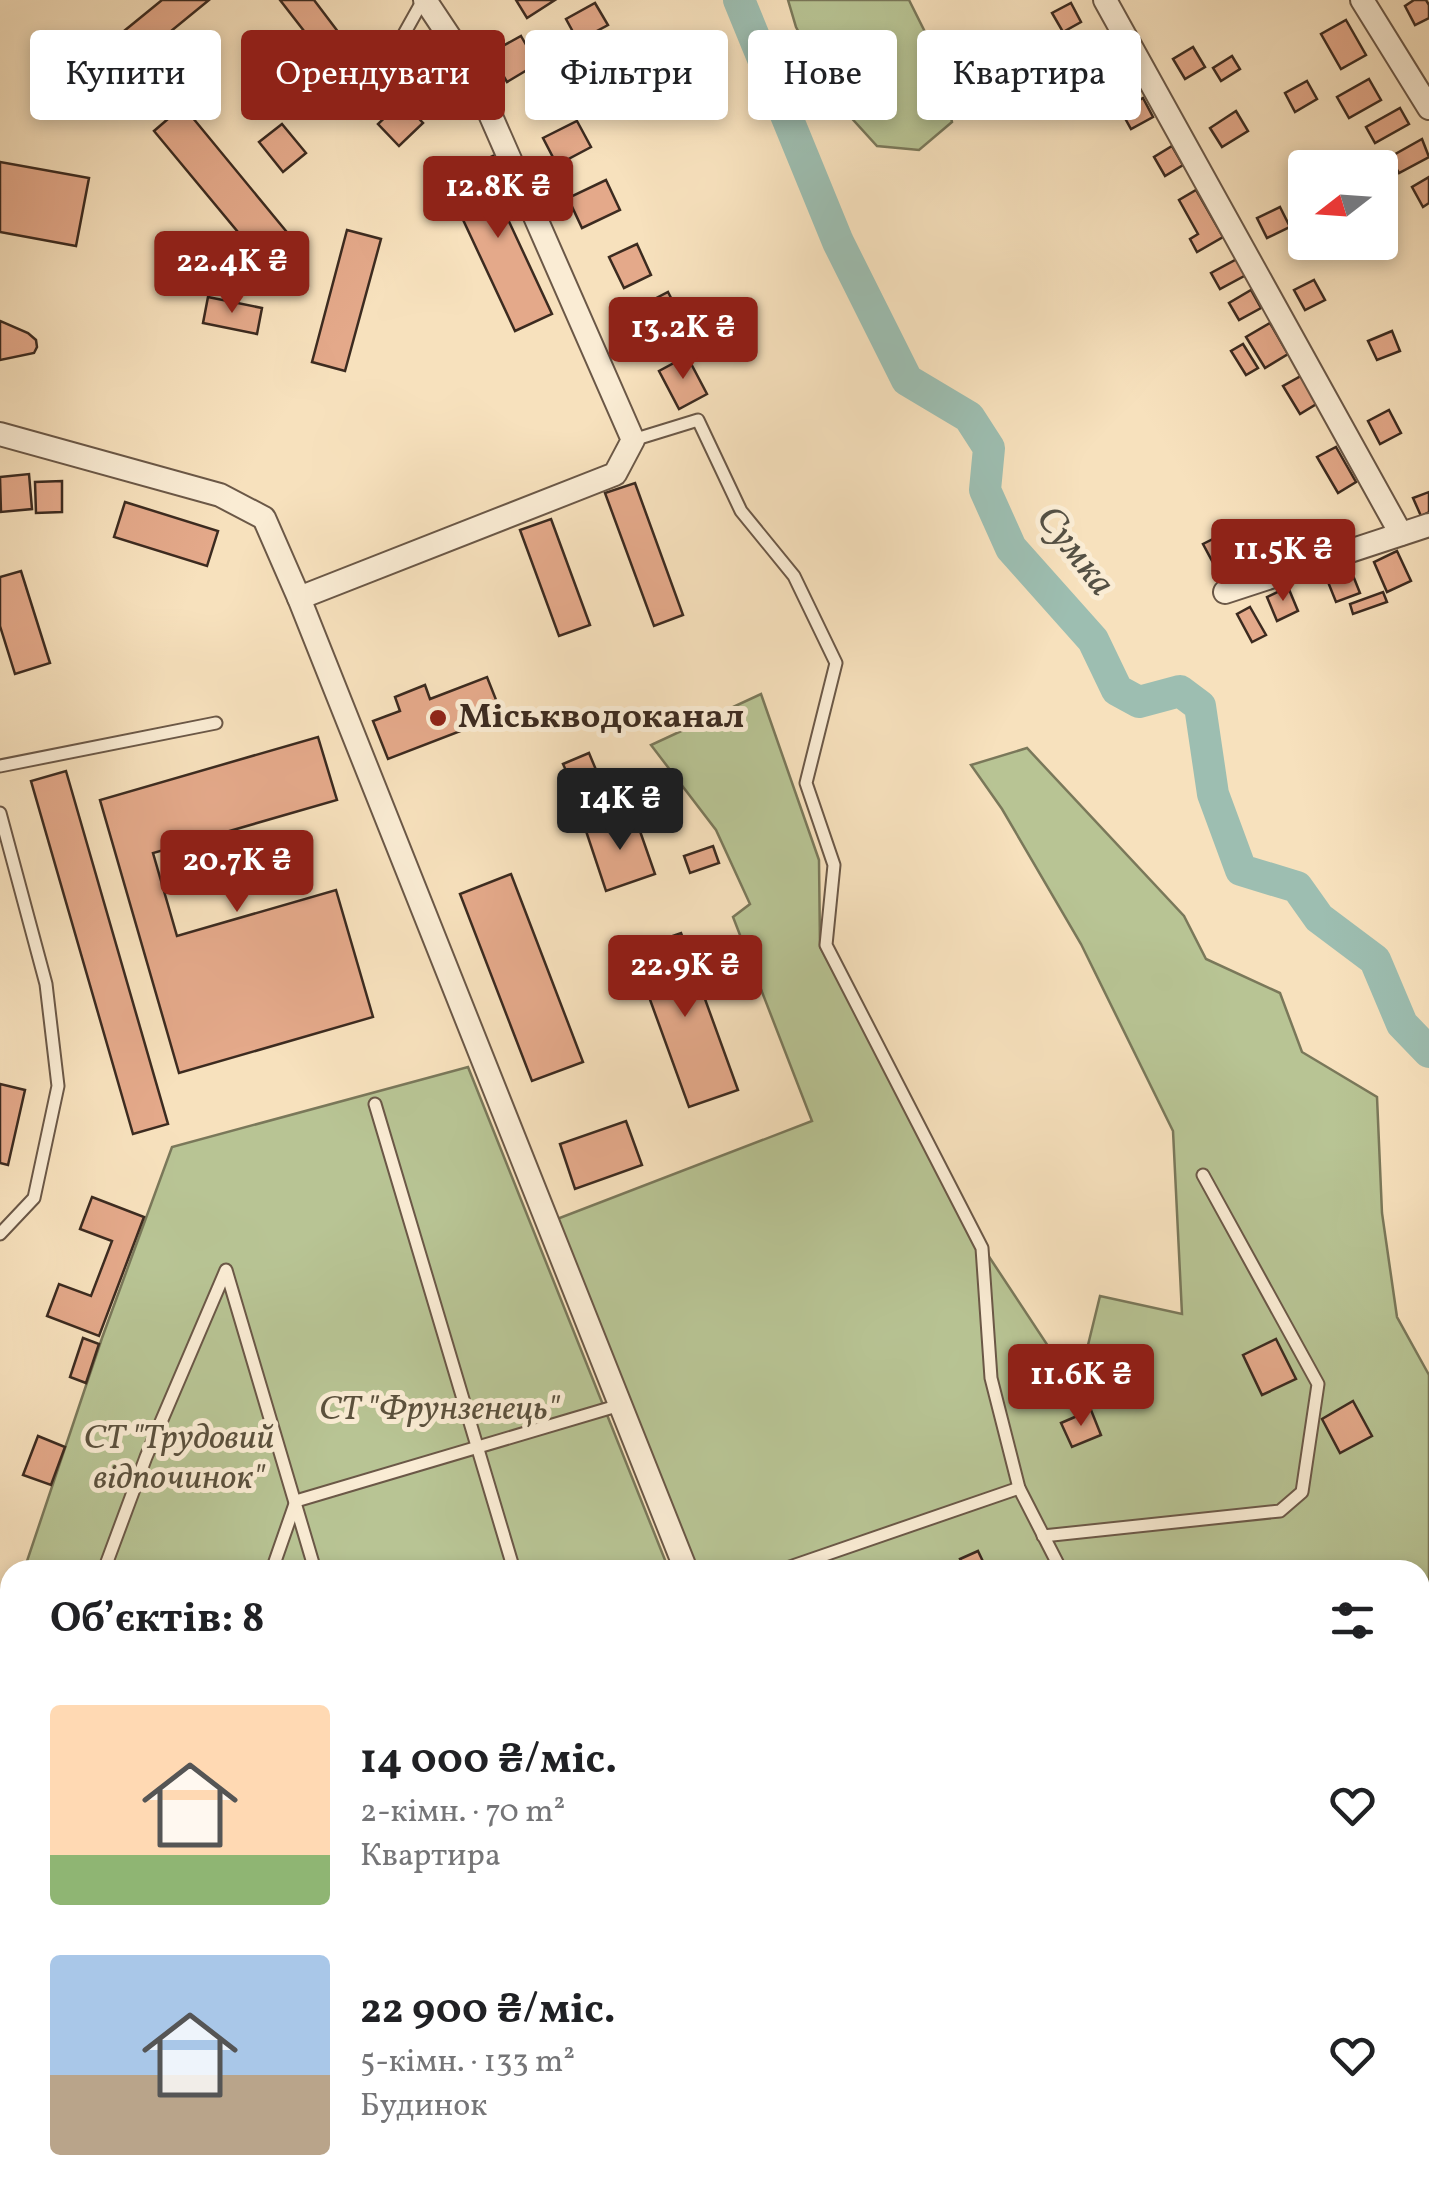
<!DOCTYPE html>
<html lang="uk">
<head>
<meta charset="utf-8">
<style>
  :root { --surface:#fff; --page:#f6f6f6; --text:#202124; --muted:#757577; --accent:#8f2418 }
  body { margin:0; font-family:Vollkorn,serif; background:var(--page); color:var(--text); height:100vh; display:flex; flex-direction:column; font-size:38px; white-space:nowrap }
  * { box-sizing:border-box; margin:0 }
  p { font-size:32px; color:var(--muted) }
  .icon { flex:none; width:55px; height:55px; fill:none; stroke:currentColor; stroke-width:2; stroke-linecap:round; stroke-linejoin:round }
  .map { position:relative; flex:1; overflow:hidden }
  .side { position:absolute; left:0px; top:1560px; width:1430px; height:642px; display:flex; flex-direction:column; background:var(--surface); border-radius:30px 30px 0 0; box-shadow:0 5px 15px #0003 }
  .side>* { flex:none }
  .hud { position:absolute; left:30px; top:30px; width:1370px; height:90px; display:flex; gap:20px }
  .needle { width:65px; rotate:253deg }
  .controls { position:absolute; left:1288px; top:150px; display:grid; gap:20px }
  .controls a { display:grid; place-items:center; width:110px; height:110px; border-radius:10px; background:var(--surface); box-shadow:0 5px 15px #0003; font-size:50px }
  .price { position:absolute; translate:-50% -85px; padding:0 22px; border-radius:10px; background:var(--accent); color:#fff; font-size:32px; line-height:65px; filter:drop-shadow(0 2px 5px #0008) }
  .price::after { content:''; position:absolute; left:50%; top:60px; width:30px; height:22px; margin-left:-15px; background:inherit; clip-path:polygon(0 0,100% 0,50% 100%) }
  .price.active { background:#222; color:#fff }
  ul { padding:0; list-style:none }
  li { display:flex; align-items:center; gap:30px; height:250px; padding:0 50px }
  li span { display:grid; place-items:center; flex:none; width:280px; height:200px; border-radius:10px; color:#555 }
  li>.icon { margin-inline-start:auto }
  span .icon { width:120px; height:120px; fill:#fffc; stroke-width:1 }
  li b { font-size:42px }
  h2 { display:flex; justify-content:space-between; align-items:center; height:120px; padding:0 50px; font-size:42px }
  .tag { padding:0 35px; border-radius:10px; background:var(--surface); box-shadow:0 5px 15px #0003; font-size:35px; line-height:90px }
  .tag.active { background:var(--accent); color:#fff }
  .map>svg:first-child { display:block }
  .green { fill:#b8c494; stroke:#7a785a; stroke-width:2.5 }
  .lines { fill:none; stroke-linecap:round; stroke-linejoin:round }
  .river { stroke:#9dbeb1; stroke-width:32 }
  .building { fill:#e4a98a; stroke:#3c2b20; stroke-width:2.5 }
  .service-casing { stroke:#6b5847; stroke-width:15 }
  .minor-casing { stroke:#6b5847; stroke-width:26 }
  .service { stroke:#faecd4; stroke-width:11 }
  .minor { stroke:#faecd4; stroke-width:22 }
  .poi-dot { fill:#8f2418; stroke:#faecd4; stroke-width:4 }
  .labels { text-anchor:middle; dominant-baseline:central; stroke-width:10; stroke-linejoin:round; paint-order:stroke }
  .poi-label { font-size:35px; font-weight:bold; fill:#3c2b20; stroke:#faecd4; text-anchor:start }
  .park-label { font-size:35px; font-style:italic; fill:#5b513d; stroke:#faecd4 }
  .water-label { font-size:38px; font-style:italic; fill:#545044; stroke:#faecd4 }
</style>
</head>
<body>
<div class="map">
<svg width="1429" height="2202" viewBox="0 0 1429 2202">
  <rect width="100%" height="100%" fill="#f7e1bd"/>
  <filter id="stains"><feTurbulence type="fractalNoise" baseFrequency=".002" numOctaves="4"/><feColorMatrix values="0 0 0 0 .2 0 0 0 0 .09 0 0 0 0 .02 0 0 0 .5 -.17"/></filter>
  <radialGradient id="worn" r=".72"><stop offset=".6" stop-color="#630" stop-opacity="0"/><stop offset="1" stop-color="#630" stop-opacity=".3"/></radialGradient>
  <g class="green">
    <path d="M 788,0 L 909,0 L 938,58 L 952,122 L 919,150 L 877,146 L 836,101 L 796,27 Z"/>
    <path d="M 761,694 L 819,860 L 820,947 L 982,1246 L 1077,1390 L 1100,1296 L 1182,1314 L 1173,1131 L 1081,944 L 1002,809 L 971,765 L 1027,748 L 1184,916 L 1206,959 L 1280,993 L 1302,1052 L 1377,1097 L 1382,1213 L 1397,1317 L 1429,1375 L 1429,2202 L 950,2202 L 946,2193 L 1420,2192 L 1420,1570 L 696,1570 L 557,1219 L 812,1121 L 733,917 L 750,904 L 716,830 L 651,745 Z"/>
    <path d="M 468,1067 L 669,1570 L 24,1570 L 102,1338 L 172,1147 Z"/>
    <path d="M 10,1616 L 10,1893 L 0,1889 L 0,1649 Z"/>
    <path d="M 217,2192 L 917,2192 L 921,2202 L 214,2202 Z"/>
  </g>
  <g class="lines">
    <path class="river" d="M 739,0 L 838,242 L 907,380 L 969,417 L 989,448 L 985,490 L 1011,548 L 1093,640 L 1117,690 L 1139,702 L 1180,691 L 1200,706 L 1213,794 L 1241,870 L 1297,887 L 1319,918 L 1375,960 L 1402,1024 L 1429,1052"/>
  </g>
  <g class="building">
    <path d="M 162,0 L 209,0 L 121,72 L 102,49 Z"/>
    <path d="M 280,0 L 314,0 L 339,33 L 318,49 Z"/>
    <path d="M 516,0 L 555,0 L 527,18 Z"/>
    <path d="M 1414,0 L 1426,0 L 1429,5 L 1429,18 L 1415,25 L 1405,6 Z"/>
    <path d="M 595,3 L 608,25 L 578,41 L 566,19 Z"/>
    <path d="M 1071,3 L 1081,22 L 1063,32 L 1052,13 Z"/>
    <path d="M 1346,20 L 1366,55 L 1341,69 L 1321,34 Z"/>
    <path d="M 521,36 L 537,64 L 507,82 L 490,53 Z"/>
    <path d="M 266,39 L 284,61 L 271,72 L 253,50 Z"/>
    <path d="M 1109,39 L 1125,67 L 1094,85 L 1078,57 Z"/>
    <path d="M 1193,47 L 1205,67 L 1185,79 L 1173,59 Z"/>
    <path d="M 362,50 L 384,80 L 350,104 L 329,74 Z"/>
    <path d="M 427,53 L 452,80 L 430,100 L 405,74 Z"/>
    <path d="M 1232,56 L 1240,69 L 1221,81 L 1213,68 Z"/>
    <path d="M 1369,79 L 1381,100 L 1349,118 L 1337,97 Z"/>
    <path d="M 1307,81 L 1317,99 L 1295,112 L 1285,93 Z"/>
    <path d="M 1143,98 L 1153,117 L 1131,129 L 1121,111 Z"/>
    <path d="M 402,101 L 423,123 L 399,146 L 378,124 Z"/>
    <path d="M 183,106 L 286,231 L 257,255 L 154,131 Z"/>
    <path d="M 1400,108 L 1409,124 L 1375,143 L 1366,127 Z"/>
    <path d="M 1236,111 L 1248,131 L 1222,147 L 1210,128 Z"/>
    <path d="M 577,121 L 591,147 L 557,165 L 543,138 Z"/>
    <path d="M 282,124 L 306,153 L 283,172 L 259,142 Z"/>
    <path d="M 1422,139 L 1429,157 L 1399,173 L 1390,157 Z"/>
    <path d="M 1172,146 L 1183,165 L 1165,176 L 1154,157 Z"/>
    <path d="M 493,156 L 511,194 L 499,200 L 552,314 L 515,331 L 444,179 Z"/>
    <path d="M 0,162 L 89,178 L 76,246 L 0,232 Z"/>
    <path d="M 1429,177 L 1429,203 L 1423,207 L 1412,187 Z"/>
    <path d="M 606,180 L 620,210 L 582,228 L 568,198 Z"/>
    <path d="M 1196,190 L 1223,237 L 1197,252 L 1190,239 L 1198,234 L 1179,200 Z"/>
    <path d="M 1280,207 L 1290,227 L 1267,238 L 1257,218 Z"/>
    <path d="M 347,230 L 381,239 L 345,371 L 312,362 Z"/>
    <path d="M 637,244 L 651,275 L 624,288 L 609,257 Z"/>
    <path d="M 1237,259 L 1246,275 L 1220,289 L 1211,273 Z"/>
    <path d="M 1314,280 L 1325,300 L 1305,310 L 1294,290 Z"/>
    <path d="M 1251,290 L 1261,308 L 1239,320 L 1229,303 Z"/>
    <path d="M 668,292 L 688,331 L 662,344 L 643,305 Z"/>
    <path d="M 208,297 L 262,308 L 257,334 L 203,323 Z"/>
    <path d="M 717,312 L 729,342 L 713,349 L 700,319 Z"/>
    <path d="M 0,321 L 28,333 L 36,340 L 37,347 L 34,353 L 0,360 Z"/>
    <path d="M 1270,323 L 1288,354 L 1265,368 L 1246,337 Z"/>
    <path d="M 1392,331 L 1400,351 L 1377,360 L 1368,341 Z"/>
    <path d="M 1243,344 L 1258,368 L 1246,375 L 1231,351 Z"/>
    <path d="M 687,356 L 707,394 L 679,409 L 659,371 Z"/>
    <path d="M 1301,376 L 1318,403 L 1300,414 L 1283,386 Z"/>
    <path d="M 1389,410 L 1401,433 L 1380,444 L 1368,421 Z"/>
    <path d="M 1336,447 L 1356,482 L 1338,493 L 1317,457 Z"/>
    <path d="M 29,474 L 32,509 L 1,512 L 0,477 Z"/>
    <path d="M 62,481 L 62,512 L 36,513 L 35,482 Z"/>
    <path d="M 635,483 L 683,615 L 654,626 L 605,493 Z"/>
    <path d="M 1429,492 L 1429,512 L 1421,516 L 1413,498 Z"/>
    <path d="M 125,502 L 218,531 L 207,566 L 114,537 Z"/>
    <path d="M 551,519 L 590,625 L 559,636 L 520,530 Z"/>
    <path d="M 1221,535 L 1235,563 L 1218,572 L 1203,544 Z"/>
    <path d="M 1397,551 L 1411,581 L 1387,592 L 1374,562 Z"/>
    <path d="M 1350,568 L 1360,593 L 1336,602 L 1326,577 Z"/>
    <path d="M 21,571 L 50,663 L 15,674 L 0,626 L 0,577 Z"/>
    <path d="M 1288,587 L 1298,611 L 1277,621 L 1267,597 Z"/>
    <path d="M 1383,592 L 1387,602 L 1353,614 L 1350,604 Z"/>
    <path d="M 1250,607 L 1266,635 L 1252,642 L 1237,614 Z"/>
    <path d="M 487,677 L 502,715 L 388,759 L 373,721 L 400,711 L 395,697 L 425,685 L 430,699 Z"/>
    <path d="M 318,737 L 337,800 L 153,853 L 177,936 L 336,890 L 373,1017 L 179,1073 L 100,800 Z"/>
    <path d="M 589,753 L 604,789 L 579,799 L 563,764 Z"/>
    <path d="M 66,771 L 168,1124 L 133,1134 L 31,781 Z"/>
    <path d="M 634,814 L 655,874 L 606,891 L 586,831 Z"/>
    <path d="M 713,846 L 719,863 L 690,873 L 684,856 Z"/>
    <path d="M 511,874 L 583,1062 L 532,1081 L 460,894 Z"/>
    <path d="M 681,933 L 738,1090 L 689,1107 L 632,950 Z"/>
    <path d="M 0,1084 L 25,1090 L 8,1165 L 0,1163 Z"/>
    <path d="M 626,1121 L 642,1165 L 575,1189 L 560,1144 Z"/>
    <path d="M 92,1197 L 144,1217 L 99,1336 L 47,1316 L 59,1284 L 91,1296 L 112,1241 L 80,1229 Z"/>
    <path d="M 83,1338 L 99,1344 L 86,1383 L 70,1377 Z"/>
    <path d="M 1276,1339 L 1296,1379 L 1262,1395 L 1243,1355 Z"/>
    <path d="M 1353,1401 L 1372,1436 L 1340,1453 L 1322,1419 Z"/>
    <path d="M 1091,1410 L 1101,1435 L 1072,1447 L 1061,1423 Z"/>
    <path d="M 38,1436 L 65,1447 L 51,1485 L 23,1475 Z"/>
    <path d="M 978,1551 L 987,1570 L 965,1570 L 960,1559 Z"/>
    <path d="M 0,1980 L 10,1984 L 10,2192 L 42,2192 L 38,2202 L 0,2202 Z"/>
  </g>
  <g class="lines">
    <g class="service-casing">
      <g id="service">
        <path d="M 397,87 L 399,43 L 423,0"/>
        <path d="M 633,440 L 698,420 L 741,511 L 794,576 L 836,663 L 806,783 L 834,865 L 826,945 L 982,1248 L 991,1378 L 1019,1488 L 1061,1570"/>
        <path d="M 0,766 L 216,723"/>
        <path d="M 0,813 L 46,984 L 58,1086 L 34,1198 L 0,1234"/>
        <path d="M 375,1104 L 514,1570"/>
        <path d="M 1043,1536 L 1280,1511 L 1302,1492 L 1318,1384 L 1203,1175"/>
        <path d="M 104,1570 L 146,1457 L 226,1270 L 315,1570"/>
        <path d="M 272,1570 L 296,1501 L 620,1405"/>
        <path d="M 781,1570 L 1019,1488"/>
        <path d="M 0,1856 L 10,1829"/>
        <path d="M 362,2192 L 390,2202"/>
        <path d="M 494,2192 L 497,2202"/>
        <path d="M 1374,2192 L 1378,2202"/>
        <path d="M 646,2202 L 678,2192"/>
      </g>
    </g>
    <g class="minor-casing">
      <g id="minor">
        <path d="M 1105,0 L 1401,534"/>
        <path d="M 1362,0 L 1429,108"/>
        <path d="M 0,434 L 220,495 L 264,518 L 299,598 L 615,474 L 633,440 L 483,98 L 457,48 L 425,0"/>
        <path d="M 1225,592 L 1429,525"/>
        <path d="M 299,598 L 686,1570"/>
        <path d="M 927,2192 L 931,2202"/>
      </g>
    </g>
    <use href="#service" class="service"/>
    <use href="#minor" class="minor"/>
  </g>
  <circle class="poi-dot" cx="438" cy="718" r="10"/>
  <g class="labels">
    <g class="poi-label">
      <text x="458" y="718">Міськводоканал</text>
    </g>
    <g class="park-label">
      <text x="439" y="1410">СТ "Фрунзенець"</text>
      <text x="179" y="1439">СТ "Трудовий<tspan x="179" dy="40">відпочинок"</tspan></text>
    </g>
    <g class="water-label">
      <text transform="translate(1074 552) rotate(52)">Сумка</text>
    </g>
  </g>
  <rect width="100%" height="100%" filter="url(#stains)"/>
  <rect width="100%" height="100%" fill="url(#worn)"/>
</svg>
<div class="controls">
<a><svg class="needle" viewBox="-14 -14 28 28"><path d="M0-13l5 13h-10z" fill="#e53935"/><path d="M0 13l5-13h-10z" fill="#757577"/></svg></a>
</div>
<b class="price" style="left:498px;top:241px">12.8K ₴</b>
<b class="price" style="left:232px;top:316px">22.4K ₴</b>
<b class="price" style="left:683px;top:382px">13.2K ₴</b>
<b class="price" style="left:1283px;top:604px">11.5K ₴</b>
<b class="price active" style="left:620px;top:853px">14K ₴</b>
<b class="price" style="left:237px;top:915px">20.7K ₴</b>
<b class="price" style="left:685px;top:1020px">22.9K ₴</b>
<b class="price" style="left:1081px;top:1429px">11.6K ₴</b>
<div class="hud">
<a class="tag">Купити</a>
<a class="tag active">Орендувати</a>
<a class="tag">Фільтри</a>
<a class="tag">Нове</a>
<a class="tag">Квартира</a>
</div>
<section class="side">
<h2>Об’єктів: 8<svg class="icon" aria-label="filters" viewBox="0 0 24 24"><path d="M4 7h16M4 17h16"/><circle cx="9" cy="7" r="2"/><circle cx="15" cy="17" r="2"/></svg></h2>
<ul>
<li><span style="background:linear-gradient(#ffd9b3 75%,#8fb573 0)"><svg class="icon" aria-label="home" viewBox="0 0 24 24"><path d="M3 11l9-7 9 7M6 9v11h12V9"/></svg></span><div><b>14 000 ₴/міс.</b><p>2-кімн. · 70 m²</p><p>Квартира</p></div><svg class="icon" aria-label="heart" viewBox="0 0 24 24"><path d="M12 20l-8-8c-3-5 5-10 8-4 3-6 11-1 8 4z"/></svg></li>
<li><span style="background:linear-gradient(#a9c7e8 60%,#b9a48a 0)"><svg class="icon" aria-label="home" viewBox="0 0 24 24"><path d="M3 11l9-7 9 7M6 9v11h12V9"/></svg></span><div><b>22 900 ₴/міс.</b><p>5-кімн. · 133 m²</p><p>Будинок</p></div><svg class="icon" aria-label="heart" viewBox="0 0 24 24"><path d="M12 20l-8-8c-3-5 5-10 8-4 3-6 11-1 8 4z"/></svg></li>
</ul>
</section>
</div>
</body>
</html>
